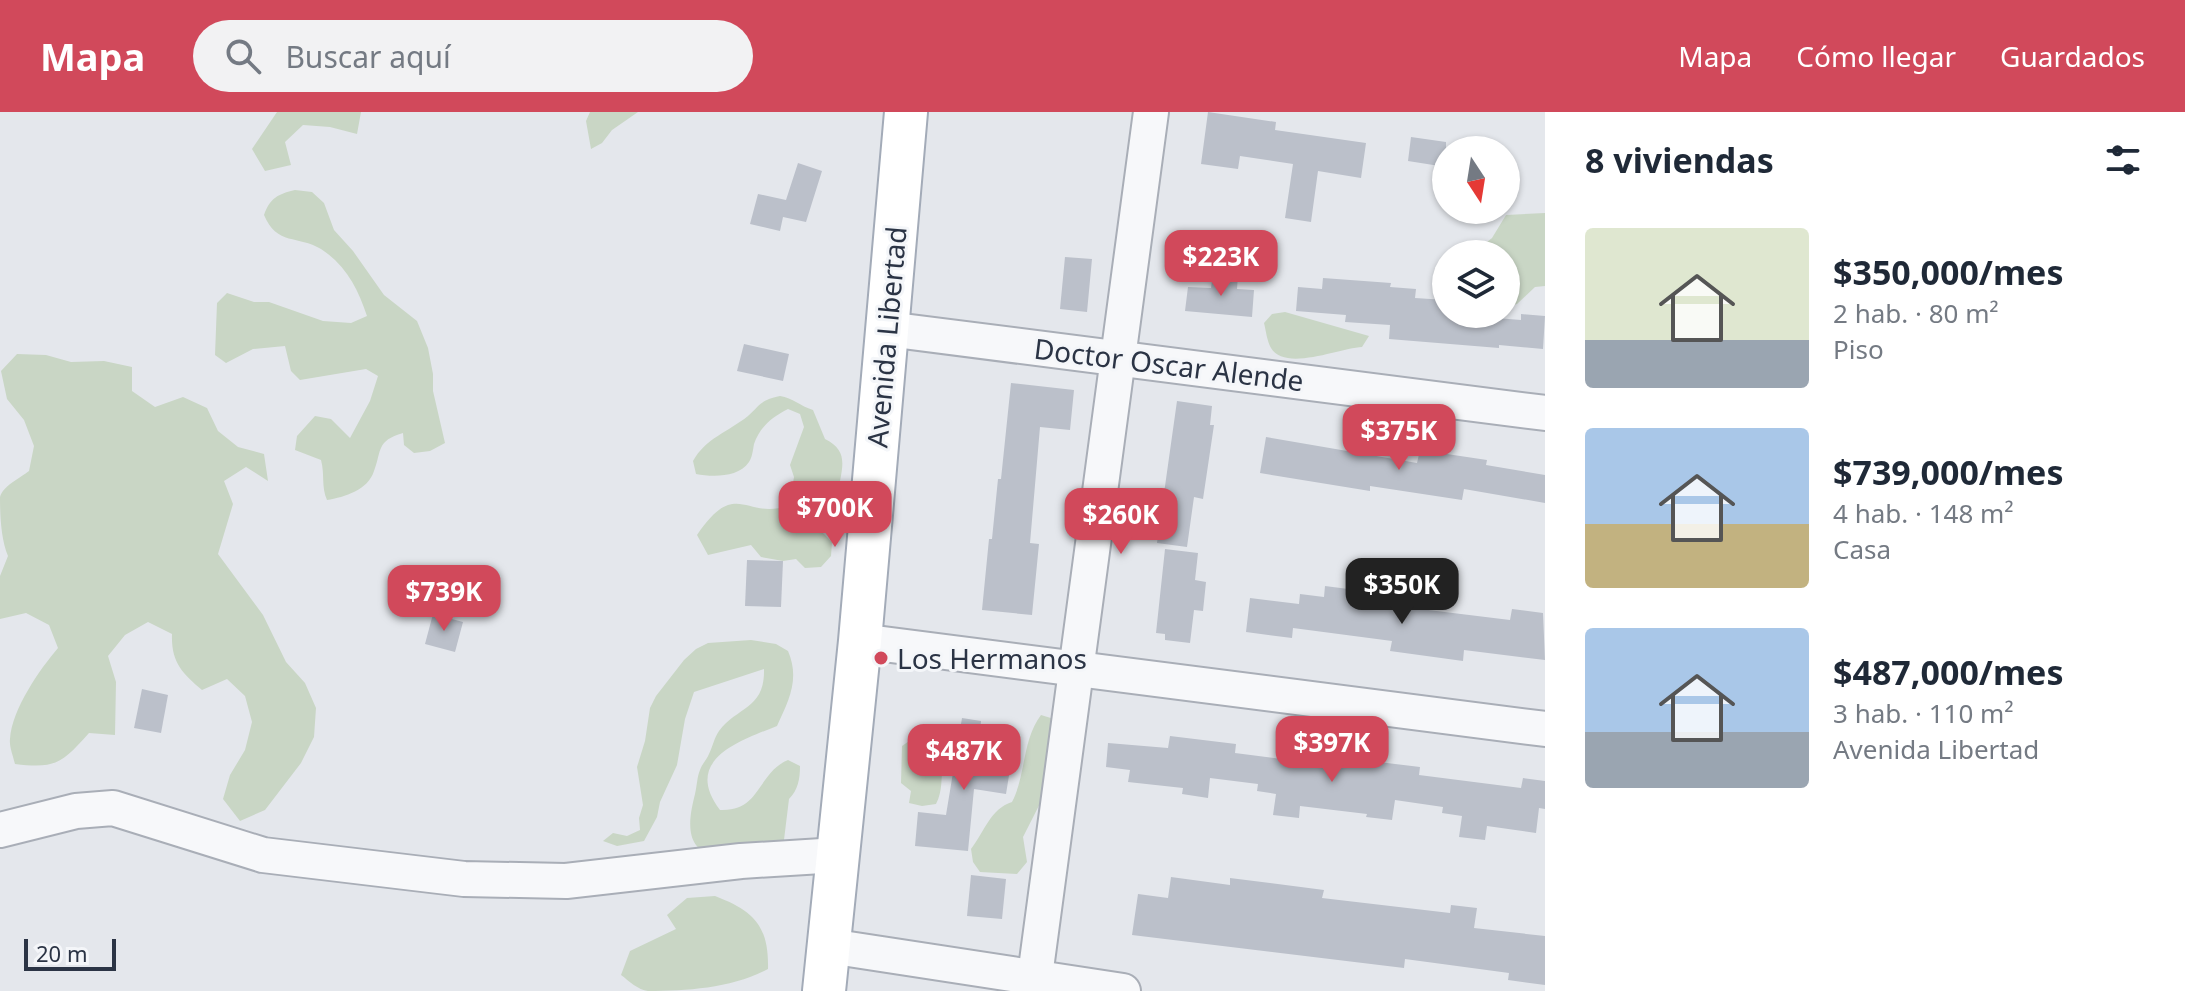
<!DOCTYPE html>
<html lang="es">
<head>
<meta charset="utf-8">
<style>
  :root { --surface:#fff; --page:#f2f2f3; --text:#1f2937; --muted:#747a83; --accent:#d1495b }
  body { margin:0; font-family:"Noto Sans",sans-serif; background:var(--page); color:var(--text); height:100vh; display:flex; flex-direction:column; font-size:30px; white-space:nowrap }
  * { box-sizing:border-box; margin:0 }
  p { font-size:26px; color:var(--muted) }
  .icon { flex:none; width:44px; height:44px; fill:none; stroke:currentColor; stroke-width:2; stroke-linecap:round; stroke-linejoin:round }
  .map { position:relative; flex:1; overflow:hidden }
  .details { display:flex; flex-direction:column; background:var(--surface); width:640px }
  .details>* { flex:none }
  .needle { width:52px; rotate:168deg }
  .controls { position:absolute; left:1432px; top:24px; display:grid; gap:16px }
  .controls a { display:grid; place-items:center; width:88px; height:88px; border-radius:50%; background:var(--surface); box-shadow:0 2px 6px #0004; font-size:40px }
  .scale { position:absolute; left:24px; bottom:20px; width:92px; box-sizing:border-box; padding-left:8px; border:4px solid #2b3445; border-top:0; font-size:22px; line-height:28px; white-space:nowrap; color:#2b3445; -webkit-text-stroke:6px #f4f6f9; paint-order:stroke }
  .price { position:absolute; translate:-50% -68px; padding:0 18px; border-radius:16px; background:var(--accent); color:#fff; font-size:26px; line-height:52px; filter:drop-shadow(0 2px 4px #0008) }
  .price::after { content:''; position:absolute; left:50%; top:48px; width:24px; height:18px; margin-left:-12px; background:inherit; clip-path:polygon(0 0,100% 0,50% 100%) }
  .price.active { background:#222; color:#fff }
  ul { padding:0; list-style:none }
  li { display:flex; align-items:center; gap:24px; height:200px; padding:0 40px }
  li span { display:grid; place-items:center; flex:none; width:224px; height:160px; border-radius:8px; color:#555 }
  li>.icon { margin-inline-start:auto }
  span .icon { width:96px; height:96px; fill:#fffc; stroke-width:1 }
  li b { font-size:34px }
  h2 { display:flex; justify-content:space-between; align-items:center; height:96px; padding:0 40px; font-size:34px }
  header { display:flex; align-items:center; gap:48px; box-sizing:border-box; height:112px; padding:0 40px; background:var(--accent); color:#fff }
  header strong { font-size:38px }
  nav { display:flex; gap:44px; margin-inline-start:auto; font-size:28px }
  .search { width:560px; height:72px; background:var(--page); display:flex; align-items:center; gap:20px; box-sizing:border-box; padding:0 28px; border-radius:44px; color:var(--muted); font-size:30px }
  main { display:flex; flex:1; min-height:0 }
  .map>svg:first-child { display:block }
  .green { fill:#c9d6c5 }
  .building { fill:#bbc0ca }
  .lines { fill:none; stroke-linecap:round; stroke-linejoin:round }
  .minor-casing { stroke:#a9aeb7; stroke-width:38 }
  .major-casing { stroke:#a3abb8; stroke-width:46 }
  .minor { stroke:#f7f8fa; stroke-width:34 }
  .major { stroke:#fff; stroke-width:42 }
  .poi-dot { fill:#d1495b; stroke:#f4f6f9; stroke-width:3 }
  .labels { text-anchor:middle; dominant-baseline:central; stroke-width:6; stroke-linejoin:round; paint-order:stroke }
  .street-label { font-size:28px; fill:#2b3445; stroke:#f4f6f9 }
  .poi-label { font-size:28px; fill:#2b3445; stroke:#f4f6f9; text-anchor:start }
</style>
</head>
<body>
<header>
<strong>Mapa</strong>
<div class="search"><svg class="icon" aria-label="search" viewBox="0 0 24 24"><circle cx="10" cy="10" r="6"/><path d="M15 15l6 6"/></svg>Buscar aquí</div>
<nav><a>Mapa</a><a>Cómo llegar</a><a>Guardados</a></nav>
</header>
<main>
<div class="map">
<svg width="1545" height="879" viewBox="0 0 1545 879">
  <rect width="100%" height="100%" fill="#e4e7ec"/>
  <g class="green">
    <path d="M 277,0 L 361,0 L 357,22 L 330,15 L 303,13 L 285,30 L 291,53 L 265,59 L 252,37 Z"/>
    <path d="M 590,0 L 638,0 L 612,18 L 602,31 L 591,37 L 586,9 Z"/>
    <path d="M 295,78 L 312,80 L 324,91 L 334,118 L 353,139 L 384,183 L 417,209 L 428,236 L 433,262 L 433,279 L 445,331 L 430,339 L 414,341 L 404,333 L 403,321 C 376,329 382,338 374,359 C 368,378 345,385 327,388 C 321,374 325,363 321,348 L 295,338 L 297,324 L 315,304 L 331,307 L 350,326 L 370,289 L 378,264 L 366,257 L 300,268 L 291,259 L 285,234 L 253,237 L 226,251 L 215,243 L 217,191 L 227,181 L 254,190 L 269,190 L 323,209 L 351,211 L 367,204 C 358,177 346,153 321,137 C 298,123 277,134 264,103 C 270,86 278,82 295,78 Z"/>
    <path d="M 1545,101 L 1545,174 L 1535,175 L 1517,192 L 1506,195 L 1506,142 L 1472,142 L 1492,126 L 1506,103 Z"/>
    <path d="M 1285,200 L 1369,224 L 1362,235 C 1340,236 1285,260 1271,236 C 1267,229 1266,219 1264,211 L 1272,202 Z"/>
    <path d="M 17,242 L 46,243 L 71,250 L 104,249 L 132,255 L 132,279 L 155,295 L 183,285 L 207,296 L 218,319 L 238,335 L 264,342 L 268,369 L 246,355 L 224,369 L 233,392 L 218,442 L 263,503 L 286,550 L 305,571 L 316,596 L 314,625 L 301,651 L 265,698 L 240,709 L 223,687 L 230,663 L 245,638 L 252,610 L 245,584 L 227,567 L 202,578 C 182,561 171,550 172,522 L 148,510 L 125,523 L 108,544 L 116,570 L 115,623 L 89,621 C 62,651 56,657 15,652 C 13,644 9,634 10,627 C 12,597 40,557 58,536 L 49,513 L 26,501 L 0,507 L 0,464 L 8,444 C 1,427 0,404 0,385 C 3,374 20,366 29,359 L 34,334 L 24,308 L 7,287 L 1,259 Z"/>
    <path d="M 780,284 C 793,286 800,294 813,298 L 825,327 C 845,337 844,349 840,369 L 807,398 L 802,411 L 815,413 L 832,430 L 831,444 L 821,455 L 805,456 L 796,447 L 783,449 L 761,445 L 751,433 L 708,443 L 697,423 C 737,364 746,410 789,393 L 794,365 L 790,353 L 804,315 L 800,302 L 788,297 C 772,305 760,315 754,332 C 753,338 752,346 749,350 C 738,366 712,365 696,362 L 693,349 C 706,326 728,320 748,304 C 761,292 761,288 780,284 Z"/>
    <path d="M 751,528 L 776,532 L 788,539 C 800,567 789,588 777,614 C 739,629 682,648 720,698 C 761,700 757,661 788,648 L 800,654 C 800,667 798,678 789,687 L 783,736 C 768,738 721,746 709,742 C 683,733 690,702 695,682 C 697,674 697,665 700,658 C 702,652 707,647 709,642 C 713,634 714,626 719,619 C 738,594 765,597 764,557 L 694,580 L 685,607 L 677,653 L 660,690 L 657,705 L 644,729 L 617,734 L 603,729 L 613,721 L 627,724 L 640,718 L 639,706 L 643,693 L 637,655 L 645,629 L 650,596 L 656,584 L 684,548 L 696,537 L 708,531 Z"/>
    <path d="M 1041,603 L 1054,607 L 1052,668 L 1023,725 L 1027,750 L 1017,762 L 980,760 L 973,750 L 971,737 C 985,719 990,697 1012,690 C 1026,663 1022,628 1041,603 Z"/>
    <path d="M 940,614 L 951,619 C 951,630 947,636 944,645 C 940,662 944,677 936,692 L 922,694 L 909,691 L 911,679 L 901,671 L 902,634 L 928,616 Z"/>
    <path d="M 715,784 C 754,799 769,814 768,857 C 733,876 688,879 648,879 C 638,878 629,869 621,863 L 630,839 L 676,817 L 667,803 L 687,786 Z"/>
  </g>
  <g class="building">
    <path d="M 1208,0 L 1276,10 L 1275,18 L 1366,31 L 1361,66 L 1318,59 L 1311,110 L 1285,106 L 1293,52 L 1240,44 L 1238,57 L 1201,52 Z"/>
    <path d="M 1411,25 L 1446,30 L 1446,55 L 1408,49 Z"/>
    <path d="M 798,51 L 822,59 L 806,110 L 783,105 L 780,119 L 750,112 L 758,82 L 786,88 Z"/>
    <path d="M 1065,145 L 1092,147 L 1087,200 L 1060,197 Z"/>
    <path d="M 1213,161 L 1238,163 L 1237,177 L 1254,178 L 1252,205 L 1185,199 L 1188,175 L 1211,176 Z"/>
    <path d="M 1323,166 L 1391,171 L 1390,175 L 1416,177 L 1415,186 L 1446,188 L 1446,202 L 1521,208 L 1521,202 L 1545,204 L 1543,237 L 1499,233 L 1499,236 L 1389,227 L 1390,213 L 1345,210 L 1346,203 L 1296,199 L 1298,175 L 1322,177 Z"/>
    <path d="M 744,232 L 789,242 L 783,269 L 737,259 Z"/>
    <path d="M 1011,271 L 1074,278 L 1070,318 L 1040,315 L 1030,431 L 1039,432 L 1032,503 L 982,498 L 989,427 L 992,427 L 998,367 L 1001,367 Z"/>
    <path d="M 1177,289 L 1212,294 L 1210,313 L 1214,313 L 1203,387 L 1194,385 L 1187,435 L 1157,431 Z"/>
    <path d="M 1266,325 L 1417,351 L 1420,338 L 1487,348 L 1486,353 L 1545,363 L 1545,391 L 1464,377 L 1462,388 L 1370,374 L 1370,379 L 1260,361 Z"/>
    <path d="M 1165,437 L 1198,441 L 1195,468 L 1206,470 L 1203,499 L 1194,498 L 1190,531 L 1165,528 L 1165,522 L 1156,521 Z"/>
    <path d="M 747,448 L 783,449 L 781,495 L 745,494 Z"/>
    <path d="M 1325,474 L 1356,478 L 1355,488 L 1412,496 L 1510,508 L 1512,497 L 1543,501 L 1545,548 L 1464,538 L 1463,549 L 1390,539 L 1392,529 L 1293,516 L 1292,526 L 1246,520 L 1250,486 L 1299,492 L 1300,482 L 1324,485 Z"/>
    <path d="M 433,502 L 463,510 L 455,540 L 425,532 Z"/>
    <path d="M 142,577 L 168,583 L 161,621 L 134,616 Z"/>
    <path d="M 962,606 L 981,609 L 978,640 L 1012,645 L 1006,682 L 974,677 L 968,739 L 915,734 L 918,700 L 946,703 Z"/>
    <path d="M 1170,624 L 1236,632 L 1235,641 L 1353,656 L 1354,647 L 1420,655 L 1419,663 L 1521,676 L 1523,666 L 1545,669 L 1545,697 L 1539,696 L 1536,721 L 1487,714 L 1485,728 L 1459,725 L 1462,704 L 1442,701 L 1443,695 L 1395,688 L 1392,708 L 1366,705 L 1367,702 L 1300,694 L 1299,706 L 1273,703 L 1276,682 L 1257,679 L 1258,672 L 1210,666 L 1208,686 L 1182,682 L 1183,676 L 1128,670 L 1130,658 L 1106,655 L 1108,631 L 1168,636 Z"/>
    <path d="M 971,763 L 1006,767 L 1002,807 L 967,804 Z"/>
    <path d="M 1171,765 L 1230,773 L 1230,766 L 1324,778 L 1322,786 L 1450,801 L 1451,793 L 1477,796 L 1474,816 L 1545,824 L 1545,873 L 1508,868 L 1509,861 L 1405,847 L 1404,856 L 1132,823 L 1138,782 L 1168,786 Z"/>
  </g>
  <g class="lines">
    <g class="minor-casing">
      <g id="minor">
        <path d="M 887,217 L 1545,301"/>
        <path d="M 860,529 L 1545,617"/>
        <path d="M 0,718 L 76,699 L 113,696 L 263,743 L 464,767 L 566,769 L 741,749 L 838,743"/>
        <path d="M 829,834 L 1123,879"/>
        <path d="M 1033,879 L 1151,0"/>
      </g>
    </g>
    <g class="major-casing">
      <path id="major" d="M 824,879 L 860,529 L 906,0"/>
    </g>
    <use href="#minor" class="minor"/>
    <use href="#major" class="major"/>
  </g>
  <circle class="poi-dot" cx="881" cy="546" r="8"/>
  <g class="labels">
    <g class="street-label">
      <text transform="translate(886 225) rotate(-85)">Avenida Libertad</text>
      <text transform="translate(1169 252) rotate(7)">Doctor Oscar Alende</text>
    </g>
    <g class="poi-label">
      <text x="897" y="546">Los Hermanos</text>
    </g>
  </g>
</svg>
<div class="controls">
<a><svg class="needle" viewBox="-14 -14 28 28"><path d="M0-13l5 13h-10z" fill="#e53935"/><path d="M0 13l5-13h-10z" fill="#747a83"/></svg></a>
<a><svg class="icon" aria-label="layers" viewBox="0 0 24 24"><path d="M12 4l9 5-9 5-9-5zM3 14l9 5 9-5"/></svg></a>
</div>
<div class="scale">20 m</div>
<b class="price" style="left:1221px;top:186px">$223K</b>
<b class="price" style="left:1399px;top:360px">$375K</b>
<b class="price" style="left:835px;top:437px">$700K</b>
<b class="price" style="left:1121px;top:444px">$260K</b>
<b class="price active" style="left:1402px;top:514px">$350K</b>
<b class="price" style="left:444px;top:521px">$739K</b>
<b class="price" style="left:1332px;top:672px">$397K</b>
<b class="price" style="left:964px;top:680px">$487K</b>
</div>
<section class="details">
<h2>8 viviendas<svg class="icon" aria-label="filters" viewBox="0 0 24 24"><path d="M4 7h16M4 17h16"/><circle cx="9" cy="7" r="2"/><circle cx="15" cy="17" r="2"/></svg></h2>
<ul>
<li><span style="background:linear-gradient(#dfe7d0 70%,#9aa5b1 0)"><svg class="icon" aria-label="home" viewBox="0 0 24 24"><path d="M3 11l9-7 9 7M6 9v11h12V9"/></svg></span><div><b>$350,000/mes</b><p>2 hab. · 80 m²</p><p>Piso</p></div></li>
<li><span style="background:linear-gradient(#a9c7e8 60%,#c2b280 0)"><svg class="icon" aria-label="home" viewBox="0 0 24 24"><path d="M3 11l9-7 9 7M6 9v11h12V9"/></svg></span><div><b>$739,000/mes</b><p>4 hab. · 148 m²</p><p>Casa</p></div></li>
<li><span style="background:linear-gradient(#a9c7e8 65%,#9aa5b1 0)"><svg class="icon" aria-label="home" viewBox="0 0 24 24"><path d="M3 11l9-7 9 7M6 9v11h12V9"/></svg></span><div><b>$487,000/mes</b><p>3 hab. · 110 m²</p><p>Avenida Libertad</p></div></li>
</ul>
</section>
</main>
</body>
</html>
